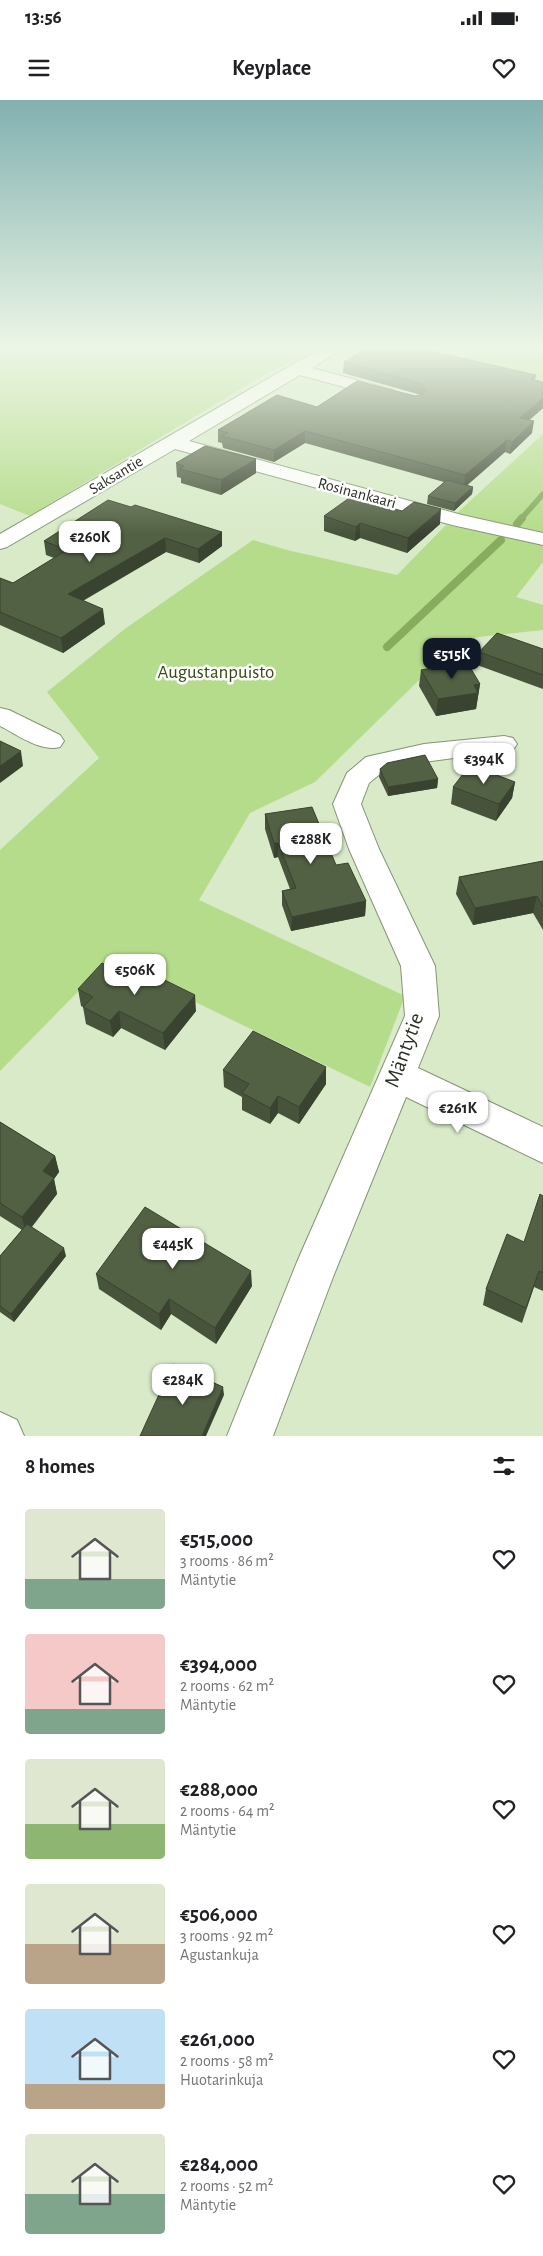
<!DOCTYPE html>
<html lang="en">
<head>
<meta charset="utf-8">
<style>
  :root { --surface:#fff; --page:#f2f2f2; --text:#202124; --muted:#757577; --accent:#111827 }
  body { margin:0; font-family:"Alegreya Sans",sans-serif; background:var(--page); color:var(--text); height:100vh; display:flex; flex-direction:column; font-size:19px; white-space:nowrap }
  * { box-sizing:border-box; margin:0 }
  p { font-size:16px; color:var(--muted) }
  .icon { flex:none; width:28px; height:28px; fill:none; stroke:currentColor; stroke-width:2; stroke-linecap:round; stroke-linejoin:round }
  .map { position:relative; height:1336px; overflow:hidden }
  .sheet { display:flex; flex-direction:column; background:var(--surface); flex:1 }
  .sheet>* { flex:none }
  .price { position:absolute; translate:-50% -42px; padding:0 11px; border-radius:10px; background:#fff; color:#222; font-size:16px; line-height:32px; filter:drop-shadow(0 1px 2px #0008) }
  .price::after { content:''; position:absolute; left:50%; top:30px; width:15px; height:11px; margin-left:-8px; background:inherit; clip-path:polygon(0 0,100% 0,50% 100%) }
  .price.selected { background:var(--accent); color:#fff }
  ul { padding:0; list-style:none }
  li { display:flex; align-items:center; gap:15px; height:125px; padding:0 25px }
  li span { display:grid; place-items:center; flex:none; width:140px; height:100px; border-radius:5px; color:#555 }
  li>.icon { margin-inline-start:auto }
  span .icon { width:60px; height:60px; fill:#fffc; stroke-width:1 }
  li b { font-size:21px }
  h2 { display:flex; justify-content:space-between; align-items:center; height:60px; padding:0 25px; font-size:21px }
  .status { display:flex; justify-content:space-between; align-items:center; height:35px; padding:0 25px; background:var(--surface); direction:ltr }
  .status svg { height:14px; fill:currentColor }
  header { display:flex; justify-content:space-between; align-items:center; height:65px; padding:0 25px; background:var(--surface); font-size:22px; font-weight:700 }
  .map>svg:first-child { display:block }
  .green { fill:#b5dc8b }
  .lines { fill:none; stroke-linecap:round; stroke-linejoin:round }
  .stream-far1 { stroke:#87ac5d; stroke-width:5.5 }
  .stream { stroke:#87ac5d; stroke-width:8 }
  .street-casing { stroke:#859475; stroke-width:2 }
  .street { fill:#fff; fill-rule:evenodd }
  .wall { fill:#47533a }
  .shaded-wall { fill:#39432f }
  .building { fill:#526043; stroke:#39432f }
  .labels { text-anchor:middle; dominant-baseline:central; stroke-width:5; stroke-linejoin:round; paint-order:stroke }
  .far-street-label { font-size:16px; fill:#293023; stroke:#fff }
  .park-label { font-size:19px; fill:#344c14; stroke:#fff }
  .near-street-label { font-size:22px; fill:#293023; stroke:#fff }
</style>
</head>
<body>
<div class="status"><b>13:56</b><svg viewBox="0 0 49 12"><path d="M0 12V9h3v3zM5 12V6h3v6zM10 12V3h3v9zM15 12V0h3v12zM26 1h20v11H26zM47 4h2v5h-2z"/></svg></div>
<header><svg class="icon" aria-label="menu" viewBox="0 0 24 24"><path d="M4 6h16M4 12h16M4 18h16"/></svg>Keyplace<svg class="icon" aria-label="heart" viewBox="0 0 24 24"><path d="M12 20l-8-8c-3-5 5-10 8-4 3-6 11-1 8 4z"/></svg></header>
<div class="map">
<svg width="543" height="1336" viewBox="0 0 543 1336">
  <rect width="100%" height="100%" fill="#d8eac8"/>
  <g class="green">
    <path d="M 0,247 L 327,247 L 269,272 L 30,416 L 0,404 Z"/>
    <path d="M 395,247 L 543,247 L 543,280 Z"/>
    <path d="M 543,334 L 543,432 L 472,419 L 457,413 Z"/>
    <path d="M 446,425 L 543,444 L 543,462 L 516,497 L 543,505 L 543,530 L 461,539 L 315,682 L 250,713 L 199,800 L 405,896 L 370,987 L 109,860 L 0,971 L 0,750 L 99,658 L 47,592 L 126,528 L 253,440 L 287,450 L 397,475 Z"/>
  </g>
  <g class="lines">
    <path class="stream-far1" d="M 521,419 L 543,394"/>
    <g class="stream">
      <path d="M 517,424 L 522,418"/>
      <path d="M 387,547 L 501,440"/>
    </g>
    <g class="street-casing">
      <g id="street">
        <path d="M 326,247 L 345,247 L 312,268 L 393,290 L 395,294 L 393,298 L 387,299 L 300,275 L 189,341 L 462,415 L 543,433 L 543,445 L 452,425 L 175,349 L 7,447 L 0,449 L 0,434 L 290,266 Z"/>
        <path d="M 0,608 L 9,610 L 60,635 L 64,641 L 60,647 C 40,652 18,635 0,626 Z"/>
        <path d="M 504,636 L 513,638 L 517,644 L 513,650 L 424,662 L 385,670 L 369,683 L 361,704 L 379,749 L 435,866 L 439,916 L 418,968 L 543,1027 L 543,1063 L 406,997 L 333,1177 L 273,1336 L 227,1336 L 297,1162 L 405,916 L 401,866 L 349,749 L 333,704 L 347,673 L 366,657 L 424,644 Z"/>
        <path d="M 0,1312 L 17,1320 L 24,1336 L 0,1336 Z"/>
      </g>
    </g>
    <use href="#street" class="street"/>
  </g>
  <g class="wall">
    <path d="M 344,262 L 536,275 L 535,280 L 543,282 L 543,308 L 529,320 L 532,333 L 510,354 L 505,352 L 467,385 L 473,387 L 472,394 L 454,411 L 427,404 L 428,396 L 444,382 L 305,343 L 274,362 L 223,348 L 222,343 L 218,342 L 218,330 L 317,307 L 415,296 L 421,295 L 343,273 Z"/>
    <path d="M 176,363 L 256,373 L 221,395 L 181,383 L 181,378 L 177,377 Z"/>
    <path d="M 324,416 L 440,424 L 407,453 L 360,438 L 355,441 L 324,431 Z"/>
    <path d="M 222,432 L 222,446 L 199,463 L 166,452 L 83,501 L 105,524 L 63,553 L 0,525 L 0,478 L 13,483 L 54,458 L 46,455 L 44,441 Z"/>
    <path d="M 543,549 L 543,589 L 477,565 L 479,552 Z"/>
    <path d="M 421,570 L 480,584 L 476,609 L 436,616 L 419,586 Z"/>
    <path d="M 380,669 L 438,679 L 437,688 L 388,696 L 379,677 Z"/>
    <path d="M 515,682 L 512,698 L 496,721 L 451,704 L 453,687 Z"/>
    <path d="M 265,714 L 336,765 L 366,801 L 365,816 L 291,831 L 282,805 L 282,791 L 290,789 L 278,757 L 274,758 L 265,729 Z"/>
    <path d="M 543,761 L 543,830 L 533,813 L 473,825 L 456,794 L 459,777 Z"/>
    <path d="M 78,889 L 196,911 L 165,950 L 121,928 L 113,937 L 86,924 L 83,907 L 81,906 Z"/>
    <path d="M 223,970 L 326,984 L 299,1024 L 278,1013 L 270,1024 L 242,1010 L 242,997 L 224,987 Z"/>
    <path d="M 0,1022 L 55,1056 L 59,1072 L 54,1079 L 57,1094 L 32,1127 L 66,1156 L 14,1222 L 0,1212 L 0,1156 L 22,1130 L 0,1116 Z"/>
    <path d="M 543,1096 L 543,1191 L 534,1187 L 522,1223 L 483,1205 L 486,1189 L 524,1142 Z"/>
    <path d="M 96,1174 L 252,1186 L 216,1244 L 171,1214 L 161,1230 L 99,1189 Z"/>
  </g>
  <g class="shaded-wall">
    <path d="M 543,298 L 543,308 L 518,330 L 520,318 Z"/>
    <path d="M 534,321 L 532,333 L 510,354 L 512,342 Z"/>
    <path d="M 305,331 L 305,343 L 274,362 L 274,350 Z"/>
    <path d="M 507,340 L 505,352 L 464,388 L 465,375 Z"/>
    <path d="M 256,359 L 256,373 L 221,395 L 221,380 Z"/>
    <path d="M 473,387 L 472,394 L 454,411 L 455,403 Z"/>
    <path d="M 441,409 L 440,424 L 407,453 L 408,438 Z"/>
    <path d="M 360,423 L 360,438 L 355,441 L 356,427 Z"/>
    <path d="M 222,432 L 222,446 L 199,463 L 198,449 Z"/>
    <path d="M 165,438 L 166,452 L 69,508 L 68,494 Z"/>
    <path d="M 103,509 L 105,524 L 63,553 L 61,538 Z"/>
    <path d="M 480,584 L 476,609 L 436,616 L 438,599 L 474,585 Z"/>
    <path d="M 21,651 L 23,666 L 0,683 L 0,666 Z"/>
    <path d="M 438,679 L 437,688 L 388,696 L 388,687 Z"/>
    <path d="M 515,682 L 512,698 L 496,721 L 499,704 Z"/>
    <path d="M 274,743 L 278,743 L 278,757 L 274,758 Z"/>
    <path d="M 537,796 L 533,813 L 473,825 L 475,808 Z"/>
    <path d="M 366,801 L 365,816 L 291,831 L 292,817 Z"/>
    <path d="M 195,895 L 196,911 L 165,950 L 163,933 Z"/>
    <path d="M 119,911 L 121,928 L 113,937 L 110,921 Z"/>
    <path d="M 326,967 L 326,984 L 299,1024 L 299,1007 Z"/>
    <path d="M 278,996 L 278,1013 L 270,1024 L 270,1008 Z"/>
    <path d="M 55,1056 L 59,1072 L 54,1079 L 57,1094 L 26,1133 L 22,1117 L 43,1071 Z"/>
    <path d="M 64,1148 L 66,1156 L 14,1222 L 11,1214 Z"/>
    <path d="M 251,1171 L 252,1186 L 216,1244 L 215,1228 Z"/>
    <path d="M 169,1199 L 171,1214 L 161,1230 L 159,1214 Z"/>
    <path d="M 223,1287 L 224,1295 L 206,1336 L 202,1336 Z"/>
  </g>
  <g class="building">
    <path d="M 368,247 L 413,247 L 536,275 L 531,279 L 543,282 L 543,298 L 520,318 L 534,321 L 512,342 L 507,340 L 465,375 L 305,331 L 274,350 L 222,336 L 228,333 L 218,330 L 277,295 L 317,307 L 357,281 L 415,296 L 424,294 L 426,289 L 422,284 L 344,262 Z"/>
    <path d="M 205,346 L 256,359 L 221,380 L 180,369 L 184,366 L 176,363 Z"/>
    <path d="M 447,380 L 473,387 L 455,403 L 428,396 Z"/>
    <path d="M 352,396 L 402,411 L 414,402 L 441,409 L 408,438 L 360,423 L 356,427 L 324,416 Z"/>
    <path d="M 108,400 L 131,407 L 135,405 L 222,432 L 198,449 L 165,438 L 68,494 L 103,509 L 61,538 L 0,512 L 0,478 L 13,483 L 67,450 L 44,441 Z"/>
    <path d="M 497,533 L 543,549 L 543,575 L 479,552 Z"/>
    <path d="M 467,562 L 480,584 L 474,585 L 478,593 L 438,599 L 421,570 Z"/>
    <path d="M 0,641 L 21,651 L 0,666 Z"/>
    <path d="M 425,655 L 438,679 L 388,687 L 380,669 L 387,663 Z"/>
    <path d="M 470,665 L 515,682 L 499,704 L 453,687 Z"/>
    <path d="M 312,707 L 336,765 L 348,763 L 366,801 L 292,817 L 282,791 L 296,788 L 278,743 L 274,743 L 265,714 Z"/>
    <path d="M 543,761 L 543,807 L 537,796 L 475,808 L 459,777 Z"/>
    <path d="M 124,860 L 195,895 L 163,933 L 119,911 L 110,921 L 83,907 L 93,897 L 78,889 L 102,863 L 116,870 Z"/>
    <path d="M 253,931 L 326,967 L 299,1007 L 278,996 L 270,1008 L 242,993 L 249,984 L 223,970 Z"/>
    <path d="M 0,1022 L 55,1056 L 43,1071 L 54,1078 L 22,1117 L 0,1103 Z"/>
    <path d="M 540,1094 L 543,1096 L 543,1173 L 539,1171 L 526,1208 L 486,1189 L 507,1134 L 524,1142 Z"/>
    <path d="M 145,1107 L 251,1171 L 215,1228 L 169,1199 L 159,1214 L 96,1174 Z"/>
    <path d="M 27,1124 L 64,1148 L 11,1214 L 0,1206 L 0,1156 Z"/>
    <path d="M 173,1264 L 223,1287 L 202,1336 L 140,1336 Z"/>
  </g>
  <linearGradient id="sky" x2="0" y2="1"><stop stop-color="#81b1b0"/><stop offset="0.57" stop-color="#edf6e6"/><stop offset="1" stop-color="#edf6e6" stop-opacity="0"/></linearGradient>
  <rect width="543" height="434" fill="url(#sky)"/>
  <g class="labels">
    <g class="far-street-label">
      <text transform="translate(116 375) rotate(-31)">Saksantie</text>
      <text transform="translate(357 393) rotate(15)">Rosinankaari</text>
    </g>
    <g class="park-label">
      <text x="216" y="572">Augustanpuisto</text>
    </g>
    <g class="near-street-label">
      <text transform="translate(404 950) rotate(-70)">Mäntytie</text>
    </g>
  </g>
</svg>
<b class="price" style="left:90px;top:463px">€260K</b>
<b class="price selected" style="left:452px;top:580px">€515K</b>
<b class="price" style="left:484px;top:685px">€394K</b>
<b class="price" style="left:311px;top:765px">€288K</b>
<b class="price" style="left:135px;top:896px">€506K</b>
<b class="price" style="left:458px;top:1034px">€261K</b>
<b class="price" style="left:173px;top:1170px">€445K</b>
<b class="price" style="left:183px;top:1306px">€284K</b>
</div>
<section class="sheet">
<h2>8 homes<svg class="icon" aria-label="filters" viewBox="0 0 24 24"><path d="M4 7h16M4 17h16"/><circle cx="9" cy="7" r="2"/><circle cx="15" cy="17" r="2"/></svg></h2>
<ul>
<li><span style="background:linear-gradient(#dfe7d0 70%,#7fa58c 0)"><svg class="icon" aria-label="home" viewBox="0 0 24 24"><path d="M3 11l9-7 9 7M6 9v11h12V9"/></svg></span><div><b>€515,000</b><p>3 rooms · 86 m²</p><p>Mäntytie</p></div><svg class="icon" aria-label="heart" viewBox="0 0 24 24"><path d="M12 20l-8-8c-3-5 5-10 8-4 3-6 11-1 8 4z"/></svg></li>
<li><span style="background:linear-gradient(#f6c9c9 75%,#7fa58c 0)"><svg class="icon" aria-label="home" viewBox="0 0 24 24"><path d="M3 11l9-7 9 7M6 9v11h12V9"/></svg></span><div><b>€394,000</b><p>2 rooms · 62 m²</p><p>Mäntytie</p></div><svg class="icon" aria-label="heart" viewBox="0 0 24 24"><path d="M12 20l-8-8c-3-5 5-10 8-4 3-6 11-1 8 4z"/></svg></li>
<li><span style="background:linear-gradient(#dfe7d0 65%,#8fb573 0)"><svg class="icon" aria-label="home" viewBox="0 0 24 24"><path d="M3 11l9-7 9 7M6 9v11h12V9"/></svg></span><div><b>€288,000</b><p>2 rooms · 64 m²</p><p>Mäntytie</p></div><svg class="icon" aria-label="heart" viewBox="0 0 24 24"><path d="M12 20l-8-8c-3-5 5-10 8-4 3-6 11-1 8 4z"/></svg></li>
<li><span style="background:linear-gradient(#dfe7d0 60%,#b9a48a 0)"><svg class="icon" aria-label="home" viewBox="0 0 24 24"><path d="M3 11l9-7 9 7M6 9v11h12V9"/></svg></span><div><b>€506,000</b><p>3 rooms · 92 m²</p><p>Agustankuja</p></div><svg class="icon" aria-label="heart" viewBox="0 0 24 24"><path d="M12 20l-8-8c-3-5 5-10 8-4 3-6 11-1 8 4z"/></svg></li>
<li><span style="background:linear-gradient(#bfe0f5 75%,#b9a48a 0)"><svg class="icon" aria-label="home" viewBox="0 0 24 24"><path d="M3 11l9-7 9 7M6 9v11h12V9"/></svg></span><div><b>€261,000</b><p>2 rooms · 58 m²</p><p>Huotarinkuja</p></div><svg class="icon" aria-label="heart" viewBox="0 0 24 24"><path d="M12 20l-8-8c-3-5 5-10 8-4 3-6 11-1 8 4z"/></svg></li>
<li><span style="background:linear-gradient(#dfe7d0 60%,#7fa58c 0)"><svg class="icon" aria-label="home" viewBox="0 0 24 24"><path d="M3 11l9-7 9 7M6 9v11h12V9"/></svg></span><div><b>€284,000</b><p>2 rooms · 52 m²</p><p>Mäntytie</p></div><svg class="icon" aria-label="heart" viewBox="0 0 24 24"><path d="M12 20l-8-8c-3-5 5-10 8-4 3-6 11-1 8 4z"/></svg></li>
</ul>
</section>
</body>
</html>
